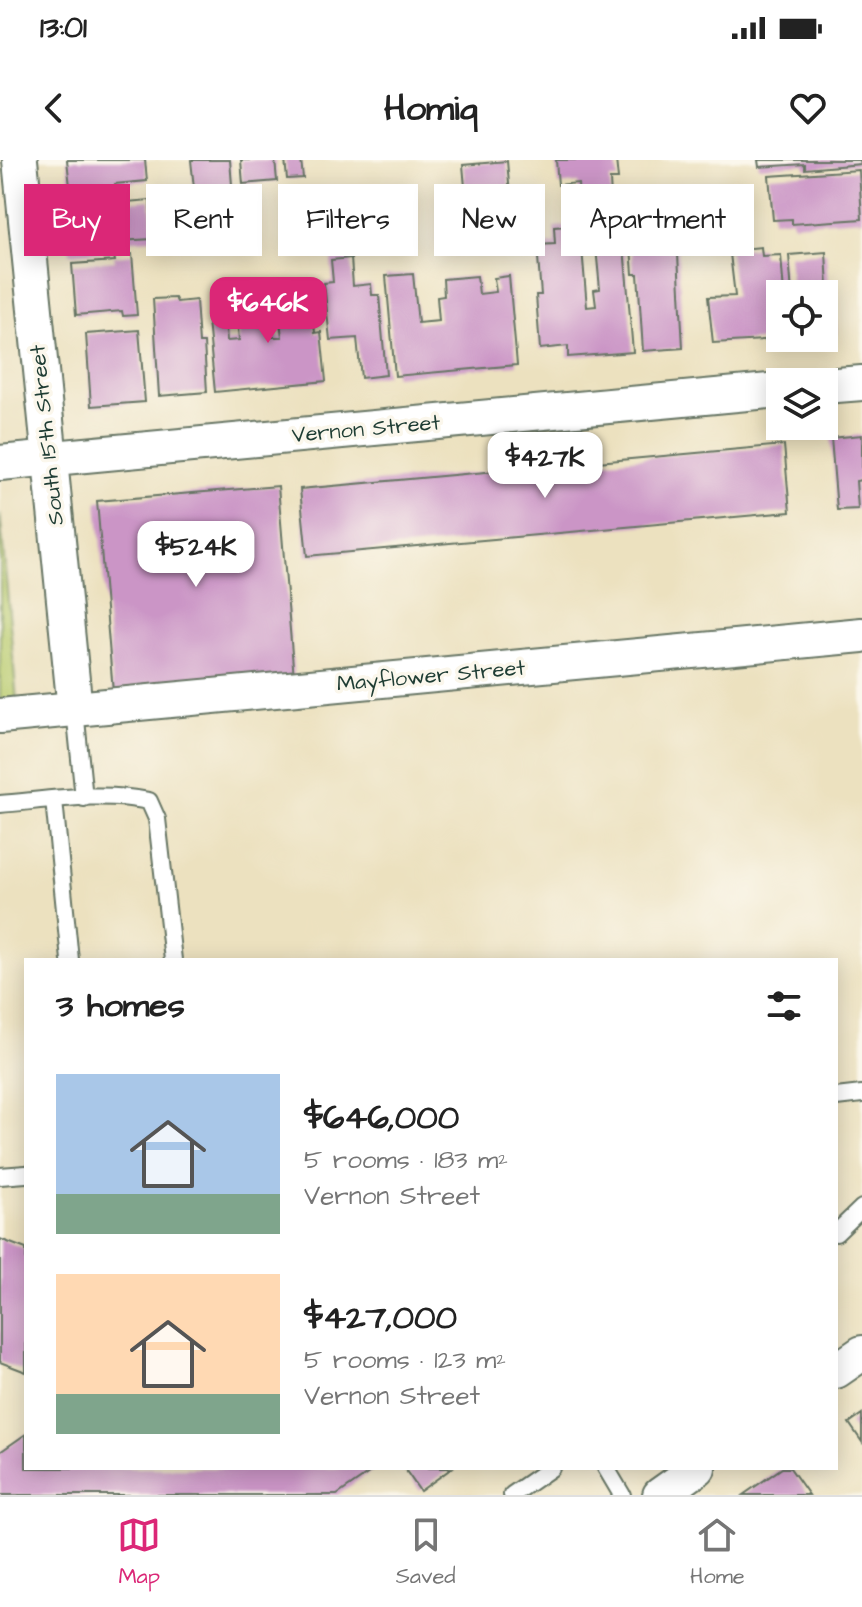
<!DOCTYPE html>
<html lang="en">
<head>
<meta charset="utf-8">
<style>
  :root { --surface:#fff; --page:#f6f6f6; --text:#222; --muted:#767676; --line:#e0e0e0; --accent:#db2777 }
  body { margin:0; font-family:"Architects Daughter",sans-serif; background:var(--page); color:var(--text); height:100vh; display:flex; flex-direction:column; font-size:30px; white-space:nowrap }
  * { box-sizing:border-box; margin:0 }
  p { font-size:26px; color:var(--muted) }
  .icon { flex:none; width:44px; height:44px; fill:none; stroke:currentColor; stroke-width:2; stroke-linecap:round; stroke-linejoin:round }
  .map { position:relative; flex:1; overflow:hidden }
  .drawer { position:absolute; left:24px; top:798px; width:814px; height:512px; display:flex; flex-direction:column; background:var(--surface); border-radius:0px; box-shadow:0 4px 20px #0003 }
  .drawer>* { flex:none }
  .hud { position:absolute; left:24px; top:24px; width:814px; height:72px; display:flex; gap:16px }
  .fabs { position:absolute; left:766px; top:120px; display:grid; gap:16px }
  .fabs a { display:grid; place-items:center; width:72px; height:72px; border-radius:0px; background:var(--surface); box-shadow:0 4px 20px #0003; font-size:40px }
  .price { position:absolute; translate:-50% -68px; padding:0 18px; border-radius:16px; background:#fff; color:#222; font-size:26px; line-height:52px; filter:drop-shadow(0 2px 4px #0008) }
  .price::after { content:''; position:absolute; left:50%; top:48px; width:24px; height:18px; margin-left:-12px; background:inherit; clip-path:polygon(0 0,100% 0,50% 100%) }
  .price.selected { background:var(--accent); color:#fff }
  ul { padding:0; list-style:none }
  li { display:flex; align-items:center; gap:24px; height:200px; padding:0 32px }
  li span { display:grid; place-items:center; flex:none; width:224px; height:160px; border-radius:0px; color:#555 }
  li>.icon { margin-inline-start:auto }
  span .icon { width:96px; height:96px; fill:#fffc; stroke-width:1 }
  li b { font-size:34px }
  h2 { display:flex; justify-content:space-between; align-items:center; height:96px; padding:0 32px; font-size:34px }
  .chip { padding:0 28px; border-radius:0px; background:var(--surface); box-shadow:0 4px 20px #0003; font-size:28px; line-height:72px }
  .chip.selected { background:var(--accent); color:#fff }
  .status { display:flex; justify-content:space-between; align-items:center; height:56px; padding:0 40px; background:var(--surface); direction:ltr }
  .status svg { height:22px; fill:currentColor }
  header { display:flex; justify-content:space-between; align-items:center; height:104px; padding:0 32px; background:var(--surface); font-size:36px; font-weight:700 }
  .tab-bar { display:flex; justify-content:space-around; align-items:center; height:112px; border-top:2px solid var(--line); background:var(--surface); font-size:22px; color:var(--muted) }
  .tab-bar a { display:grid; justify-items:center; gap:4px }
  .tab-bar .selected { color:var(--accent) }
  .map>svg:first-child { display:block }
  .green { fill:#bacc6f; stroke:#6c8452; stroke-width:2 }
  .building { fill:#cb95c6 }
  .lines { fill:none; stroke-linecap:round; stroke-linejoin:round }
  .service-casing { stroke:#677665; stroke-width:20 }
  .minor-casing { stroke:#677665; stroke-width:38 }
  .service { stroke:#fff; stroke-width:16 }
  .minor { stroke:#fff; stroke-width:34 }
  .labels { text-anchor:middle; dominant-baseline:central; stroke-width:7; stroke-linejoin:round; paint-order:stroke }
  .street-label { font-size:22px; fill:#1f3d34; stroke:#fbf7ec }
</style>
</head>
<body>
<div class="status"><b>13:01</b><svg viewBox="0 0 49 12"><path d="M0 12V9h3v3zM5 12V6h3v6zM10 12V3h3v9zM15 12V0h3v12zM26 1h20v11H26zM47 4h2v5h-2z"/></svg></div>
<header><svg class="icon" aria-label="back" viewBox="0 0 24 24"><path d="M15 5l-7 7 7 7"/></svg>Homiq<svg class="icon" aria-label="heart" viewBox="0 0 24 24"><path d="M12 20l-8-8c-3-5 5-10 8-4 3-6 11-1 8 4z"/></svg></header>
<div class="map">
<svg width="862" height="1335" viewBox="0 0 862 1335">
  <rect width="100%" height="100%" fill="#fbf7ec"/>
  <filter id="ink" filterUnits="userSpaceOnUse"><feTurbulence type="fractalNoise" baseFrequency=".0125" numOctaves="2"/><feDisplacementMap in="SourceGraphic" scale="16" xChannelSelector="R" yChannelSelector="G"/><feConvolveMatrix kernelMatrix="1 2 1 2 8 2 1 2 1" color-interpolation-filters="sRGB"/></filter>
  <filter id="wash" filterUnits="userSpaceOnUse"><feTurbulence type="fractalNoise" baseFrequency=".006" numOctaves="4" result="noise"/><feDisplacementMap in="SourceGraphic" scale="32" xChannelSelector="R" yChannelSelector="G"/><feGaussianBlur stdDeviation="1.8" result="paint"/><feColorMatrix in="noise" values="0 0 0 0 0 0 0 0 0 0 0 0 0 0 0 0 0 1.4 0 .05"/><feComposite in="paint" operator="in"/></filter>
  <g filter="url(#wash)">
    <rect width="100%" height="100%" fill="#ece1bf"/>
    <path class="green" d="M 0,353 L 17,542 L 0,543 Z"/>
    <g id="blocks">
      <g class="building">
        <path d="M 67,0 L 145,0 L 147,21 L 115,24 L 116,31 L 71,35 Z"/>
        <path d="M 191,0 L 230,0 L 232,25 L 194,28 Z"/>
        <path d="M 241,0 L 275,0 L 277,21 L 243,24 Z"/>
        <path d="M 285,0 L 301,0 L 303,18 L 287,19 Z"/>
        <path d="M 556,0 L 616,0 L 618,19 L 610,19 L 611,38 L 579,41 L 578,23 L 558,25 Z"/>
        <path d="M 758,0 L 860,0 L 861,4 L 805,9 L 805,4 L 759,7 Z"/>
        <path d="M 507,1 L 510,35 L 466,38 L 463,5 Z"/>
        <path d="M 859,10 L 862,59 L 792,64 L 792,59 L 773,60 L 769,16 Z"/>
        <path d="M 115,38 L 115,43 L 150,40 L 153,79 L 118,81 L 118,90 L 70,94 L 66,42 Z"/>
        <path d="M 676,57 L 683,188 L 643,191 L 638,114 L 633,114 L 629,60 Z"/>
        <path d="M 580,65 L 587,147 L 596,146 L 594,130 L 600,129 L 595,77 L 623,75 L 633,192 L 568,197 L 568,186 L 540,189 L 536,135 L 541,135 L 537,85 L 555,84 L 554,67 Z"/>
        <path d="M 742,84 L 742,89 L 761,87 L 762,96 L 781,95 L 784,134 L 780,134 L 780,179 L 713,183 L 708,137 L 735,136 L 729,85 Z"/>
        <path d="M 826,92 L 828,128 L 834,128 L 837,174 L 824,175 L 824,134 L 792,134 L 789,95 Z"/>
        <path d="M 132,94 L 137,155 L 123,156 L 122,151 L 76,155 L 72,104 L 115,101 L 114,96 Z"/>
        <path d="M 351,98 L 353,126 L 371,124 L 372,135 L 379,135 L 386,215 L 361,218 L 357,178 L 330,180 L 324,123 L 333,122 L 331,100 Z"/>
        <path d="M 413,114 L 418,163 L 439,161 L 437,137 L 444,136 L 443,119 L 477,116 L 479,134 L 496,132 L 494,118 L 509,116 L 517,205 L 395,216 L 386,116 Z"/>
        <path d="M 311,132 L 315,173 L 321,172 L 326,221 L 215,232 L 208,161 L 225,158 L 227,181 L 239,180 L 235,138 L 273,134 L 275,153 L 269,154 L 271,177 L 282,177 L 277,136 Z"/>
        <path d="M 175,138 L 177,142 L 196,140 L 199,183 L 204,183 L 207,232 L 159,236 L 153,139 Z"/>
        <path d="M 139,170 L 145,242 L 91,246 L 86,174 Z"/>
        <path d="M 862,275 L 862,320 L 856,321 L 858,349 L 837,350 L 831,278 Z"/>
        <path d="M 784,285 L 790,352 L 307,396 L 300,329 Z"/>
        <path d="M 278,326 L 294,518 L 113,532 L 97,341 Z"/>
        <path d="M 0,1079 L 26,1089 L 26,1212 L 0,1202 Z"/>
        <path d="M 862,1254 L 862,1282 L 849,1263 Z"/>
        <path d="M 26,1274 L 26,1308 L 376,1308 L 337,1335 L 0,1335 L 0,1292 Z"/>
        <path d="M 404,1308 L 452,1308 L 420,1331 Z"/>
        <path d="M 782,1308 L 790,1308 L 809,1335 L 743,1335 Z"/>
      </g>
    </g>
  </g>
  <g filter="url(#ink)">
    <use href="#blocks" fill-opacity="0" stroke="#677665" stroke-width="2"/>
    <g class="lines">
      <g class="service-casing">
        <g id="service">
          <path d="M 75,550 L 84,638"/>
          <path d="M 54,640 L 70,800"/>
          <path d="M 0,644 C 49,640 101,631 149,641 L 157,659 L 173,800"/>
          <path d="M 836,937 L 862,934"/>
          <path d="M 0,1016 L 26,1014"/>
          <path d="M 836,1073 L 862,1048"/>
          <path d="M 606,1308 L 622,1335"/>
          <path d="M 512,1335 L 551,1308"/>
        </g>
      </g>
      <g class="minor-casing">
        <g id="minor">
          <path d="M 20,0 L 75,550"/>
          <path d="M 824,226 L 862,223"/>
          <path d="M 0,303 L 780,230"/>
          <path d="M 0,556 L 862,475"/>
          <path d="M 836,1211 L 862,1193"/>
          <path d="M 660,1335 L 698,1308"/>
        </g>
      </g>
      <use href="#service" class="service"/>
      <use href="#minor" class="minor"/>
    </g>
  </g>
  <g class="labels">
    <g class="street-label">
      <text transform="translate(366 269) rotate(-5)">Vernon Street</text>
      <text transform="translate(47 275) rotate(-96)">South 15th Street</text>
      <text transform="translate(431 516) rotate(-5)">Mayflower Street</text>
    </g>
  </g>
</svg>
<div class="fabs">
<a><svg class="icon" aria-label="locate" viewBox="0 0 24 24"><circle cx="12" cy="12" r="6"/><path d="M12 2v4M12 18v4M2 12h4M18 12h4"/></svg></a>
<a><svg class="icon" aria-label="layers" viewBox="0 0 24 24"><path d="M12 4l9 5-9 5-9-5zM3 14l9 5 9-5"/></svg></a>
</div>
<b class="price selected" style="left:268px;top:185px">$646K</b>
<b class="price" style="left:545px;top:340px">$427K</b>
<b class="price" style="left:196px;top:429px">$524K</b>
<div class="hud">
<a class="chip selected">Buy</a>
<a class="chip">Rent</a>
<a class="chip">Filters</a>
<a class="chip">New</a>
<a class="chip">Apartment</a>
</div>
<section class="drawer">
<h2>3 homes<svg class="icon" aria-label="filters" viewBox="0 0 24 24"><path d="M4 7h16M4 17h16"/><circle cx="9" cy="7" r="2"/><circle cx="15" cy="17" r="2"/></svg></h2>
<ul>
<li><span style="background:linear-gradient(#a9c7e8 75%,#7fa58c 0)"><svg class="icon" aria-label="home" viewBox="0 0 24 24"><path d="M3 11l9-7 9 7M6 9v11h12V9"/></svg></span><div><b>$646,000</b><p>5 rooms · 183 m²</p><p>Vernon Street</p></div></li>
<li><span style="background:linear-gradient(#ffd9b3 75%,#7fa58c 0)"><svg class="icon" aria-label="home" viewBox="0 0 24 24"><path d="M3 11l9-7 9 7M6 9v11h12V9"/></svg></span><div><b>$427,000</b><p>5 rooms · 123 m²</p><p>Vernon Street</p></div></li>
</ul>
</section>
</div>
<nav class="tab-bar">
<a class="selected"><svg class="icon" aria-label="map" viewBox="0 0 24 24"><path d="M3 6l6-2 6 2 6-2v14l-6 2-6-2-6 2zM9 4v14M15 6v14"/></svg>Map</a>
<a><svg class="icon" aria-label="saved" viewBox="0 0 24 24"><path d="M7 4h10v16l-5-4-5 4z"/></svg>Saved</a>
<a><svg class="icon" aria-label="home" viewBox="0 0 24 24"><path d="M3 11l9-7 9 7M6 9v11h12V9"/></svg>Home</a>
</nav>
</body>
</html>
